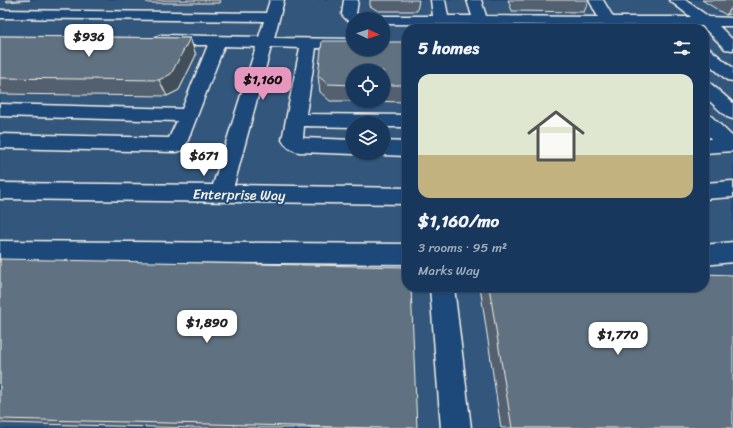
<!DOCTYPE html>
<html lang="en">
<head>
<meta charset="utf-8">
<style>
  :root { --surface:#17385c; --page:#244365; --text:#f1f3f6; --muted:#9eacbb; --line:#365272; --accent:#e797bd }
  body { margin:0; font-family:Sriracha,sans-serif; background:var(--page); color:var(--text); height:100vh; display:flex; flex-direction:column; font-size:15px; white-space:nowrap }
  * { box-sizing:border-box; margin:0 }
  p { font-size:13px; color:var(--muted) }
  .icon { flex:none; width:22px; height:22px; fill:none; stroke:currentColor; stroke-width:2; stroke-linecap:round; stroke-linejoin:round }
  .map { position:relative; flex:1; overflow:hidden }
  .panel { position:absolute; left:402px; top:24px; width:307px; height:268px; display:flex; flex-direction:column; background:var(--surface); border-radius:16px; box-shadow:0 1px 3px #0004,0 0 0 1px var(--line) }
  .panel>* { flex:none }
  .needle { width:26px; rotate:93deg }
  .controls { position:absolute; left:346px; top:12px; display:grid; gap:8px }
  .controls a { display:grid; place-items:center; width:44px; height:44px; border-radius:50%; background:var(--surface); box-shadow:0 1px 3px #0004,0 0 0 1px var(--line); font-size:20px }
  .price { position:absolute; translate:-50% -34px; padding:0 9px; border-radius:8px; background:#fff; color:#222; font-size:13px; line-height:26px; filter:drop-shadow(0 1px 2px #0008) }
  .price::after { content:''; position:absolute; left:50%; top:24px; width:12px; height:9px; margin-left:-6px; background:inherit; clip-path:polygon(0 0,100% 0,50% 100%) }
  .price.selected { background:var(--accent); color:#111 }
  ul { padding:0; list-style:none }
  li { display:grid; align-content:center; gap:8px; height:212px; padding:0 16px }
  li span { display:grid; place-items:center; height:124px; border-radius:12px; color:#555 }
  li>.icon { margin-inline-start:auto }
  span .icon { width:72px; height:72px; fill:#fffc; stroke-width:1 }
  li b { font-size:17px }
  h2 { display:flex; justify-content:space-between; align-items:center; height:48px; padding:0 16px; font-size:17px }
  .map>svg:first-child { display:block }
  .built { fill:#32567c; fill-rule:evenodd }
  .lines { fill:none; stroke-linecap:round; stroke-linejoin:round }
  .minor-casing { stroke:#f4f1e8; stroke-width:3 }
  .minor { fill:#1f4a7a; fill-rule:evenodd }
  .wall { fill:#53616f; stroke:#f4f1e8 }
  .shaded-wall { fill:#434f5a; stroke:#f4f1e8 }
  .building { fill:#607181; stroke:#f4f1e8 }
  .labels { text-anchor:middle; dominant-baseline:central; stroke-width:4; stroke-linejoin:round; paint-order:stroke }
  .street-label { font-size:14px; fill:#f4f1e8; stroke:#1f4a7a }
</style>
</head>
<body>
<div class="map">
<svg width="733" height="428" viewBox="0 0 733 428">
  <rect width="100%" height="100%" fill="#1f4a7a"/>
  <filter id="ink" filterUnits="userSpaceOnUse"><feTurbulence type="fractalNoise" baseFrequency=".025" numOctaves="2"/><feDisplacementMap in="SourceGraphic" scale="8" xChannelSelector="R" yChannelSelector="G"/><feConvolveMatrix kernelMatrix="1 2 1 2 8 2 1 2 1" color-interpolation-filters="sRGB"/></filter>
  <g filter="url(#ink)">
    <path class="built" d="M 0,0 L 733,0 L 733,428 L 0,428 ZM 353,19 L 383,19 L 383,49 L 353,49 ZM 407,29 L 704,29 L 704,287 L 407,287 ZM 353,71 L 383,71 L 383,101 L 353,101 ZM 353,123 L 383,123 L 383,153 L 353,153 Z"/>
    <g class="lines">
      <g class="minor-casing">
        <g id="minor">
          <path d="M 270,0 L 284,0 L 274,38 L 353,39 L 353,49 L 316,48 L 306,114 L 407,115 L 407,127 L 383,127 L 383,123 L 353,123 L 353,127 L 304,126 L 303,138 L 353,140 L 353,153 L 356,153 L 353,154 L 299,152 C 291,150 286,147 282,140 L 300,48 L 271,47 L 234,185 L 407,188 L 407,204 L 0,199 L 0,183 L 213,185 L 256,47 L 224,46 L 186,145 L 183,150 L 176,152 L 0,148 L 0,134 L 169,138 L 177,121 L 0,116 L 0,104 L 182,109 L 208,45 L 161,45 L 156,43 L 153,40 L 156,37 L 161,35 L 259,37 L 264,21 L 0,18 L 0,10 L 266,13 Z"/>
          <path d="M 344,0 L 358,0 L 356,14 L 363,16 L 365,19 L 353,19 L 353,22 L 348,21 L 342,15 Z"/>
          <path d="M 431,0 L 445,0 L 448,16 L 472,16 L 467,0 L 481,0 L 486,16 L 598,17 L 589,0 L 603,0 L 613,17 L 691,17 L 669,0 L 685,0 L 709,17 L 733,18 L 733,26 L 719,26 L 733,40 L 733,50 L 725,49 L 702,26 L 383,24 L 383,19 L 376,19 L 378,17 L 383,16 L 433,16 Z"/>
          <path d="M 704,47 L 710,49 L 733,68 L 733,81 L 727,80 L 704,60 Z"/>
          <path d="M 704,82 L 710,83 L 733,103 L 733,119 L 727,117 L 704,96 Z"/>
          <path d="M 704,114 L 711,116 L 733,137 L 733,151 L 704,153 L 704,139 L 711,139 L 704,131 Z"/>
          <path d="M 383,141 L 407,142 L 407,156 L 383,155 L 376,153 L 383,153 Z"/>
          <path d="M 733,181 L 733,197 L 704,199 L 704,183 Z"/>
          <path d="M 0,241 L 407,244 L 407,264 L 0,261 Z"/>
          <path d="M 733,242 L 733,262 L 704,265 L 704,245 Z"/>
          <path d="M 430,287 L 454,287 L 471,428 L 441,428 Z"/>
        </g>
      </g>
      <use href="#minor" class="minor"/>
    </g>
    <g class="wall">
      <path d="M 6,0 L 30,0 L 7,2 Z"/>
      <path d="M 144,0 L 221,0 L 220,3 L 148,3 Z"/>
      <path d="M 370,0 L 419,0 L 417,11 L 378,11 L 370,6 Z"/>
      <path d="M 508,0 L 589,0 L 584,12 L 512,11 Z"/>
      <path d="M 702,0 L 733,0 L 733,13 L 726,15 Z"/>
      <path d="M 0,36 L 190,38 L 196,55 L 179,90 L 167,96 L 0,94 Z"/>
      <path d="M 407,42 L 407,102 L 363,101 L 383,101 L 383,71 L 353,71 L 353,101 L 330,101 L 320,92 L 318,76 Z"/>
      <path d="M 0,259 L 417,428 L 193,428 L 0,423 Z"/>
      <path d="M 480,287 L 704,287 L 733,428 L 501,428 Z"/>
    </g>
    <g class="shaded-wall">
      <path d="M 733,6 L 733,13 L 726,15 Z"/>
      <path d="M 190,38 L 196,55 L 179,90 L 167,96 L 159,80 Z"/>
    </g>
    <g class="building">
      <path d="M 0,36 L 190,38 L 171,74 L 159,80 L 0,78 Z"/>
      <path d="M 322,41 L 353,41 L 353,49 L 383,49 L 383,42 L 407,42 L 407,85 L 383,85 L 383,71 L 353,71 L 353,85 L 328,84 L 318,76 Z"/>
      <path d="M 0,259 L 407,267 L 407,287 L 411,287 L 417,428 L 377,428 L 0,419 Z"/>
      <path d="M 704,274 L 733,275 L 733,428 L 512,428 L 489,287 L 704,287 Z"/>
    </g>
  </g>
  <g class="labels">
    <g class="street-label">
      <text transform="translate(239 195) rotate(1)">Enterprise Way</text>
    </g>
  </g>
</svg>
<div class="controls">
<a><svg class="needle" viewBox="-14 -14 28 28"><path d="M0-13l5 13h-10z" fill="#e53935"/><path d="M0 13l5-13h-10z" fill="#9eacbb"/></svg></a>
<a><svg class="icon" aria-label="locate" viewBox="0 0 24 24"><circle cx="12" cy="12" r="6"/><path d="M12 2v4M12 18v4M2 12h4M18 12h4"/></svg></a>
<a><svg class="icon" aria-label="layers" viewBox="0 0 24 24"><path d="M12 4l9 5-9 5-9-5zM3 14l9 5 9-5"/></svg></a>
</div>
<b class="price" style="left:89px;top:58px">$936</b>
<b class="price selected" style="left:263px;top:101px">$1,160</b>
<b class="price" style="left:204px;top:177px">$671</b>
<b class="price" style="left:207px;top:344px">$1,890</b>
<b class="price" style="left:618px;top:356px">$1,770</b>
<section class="panel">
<h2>5 homes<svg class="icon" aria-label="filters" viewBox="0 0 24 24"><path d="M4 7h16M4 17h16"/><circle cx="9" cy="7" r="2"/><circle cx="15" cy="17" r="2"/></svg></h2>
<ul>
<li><span style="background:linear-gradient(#dfe7d0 65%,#c2b280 0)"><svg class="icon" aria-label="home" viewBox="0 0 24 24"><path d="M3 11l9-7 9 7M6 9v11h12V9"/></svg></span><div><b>$1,160/mo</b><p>3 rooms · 95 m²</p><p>Marks Way</p></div></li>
</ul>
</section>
</div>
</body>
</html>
